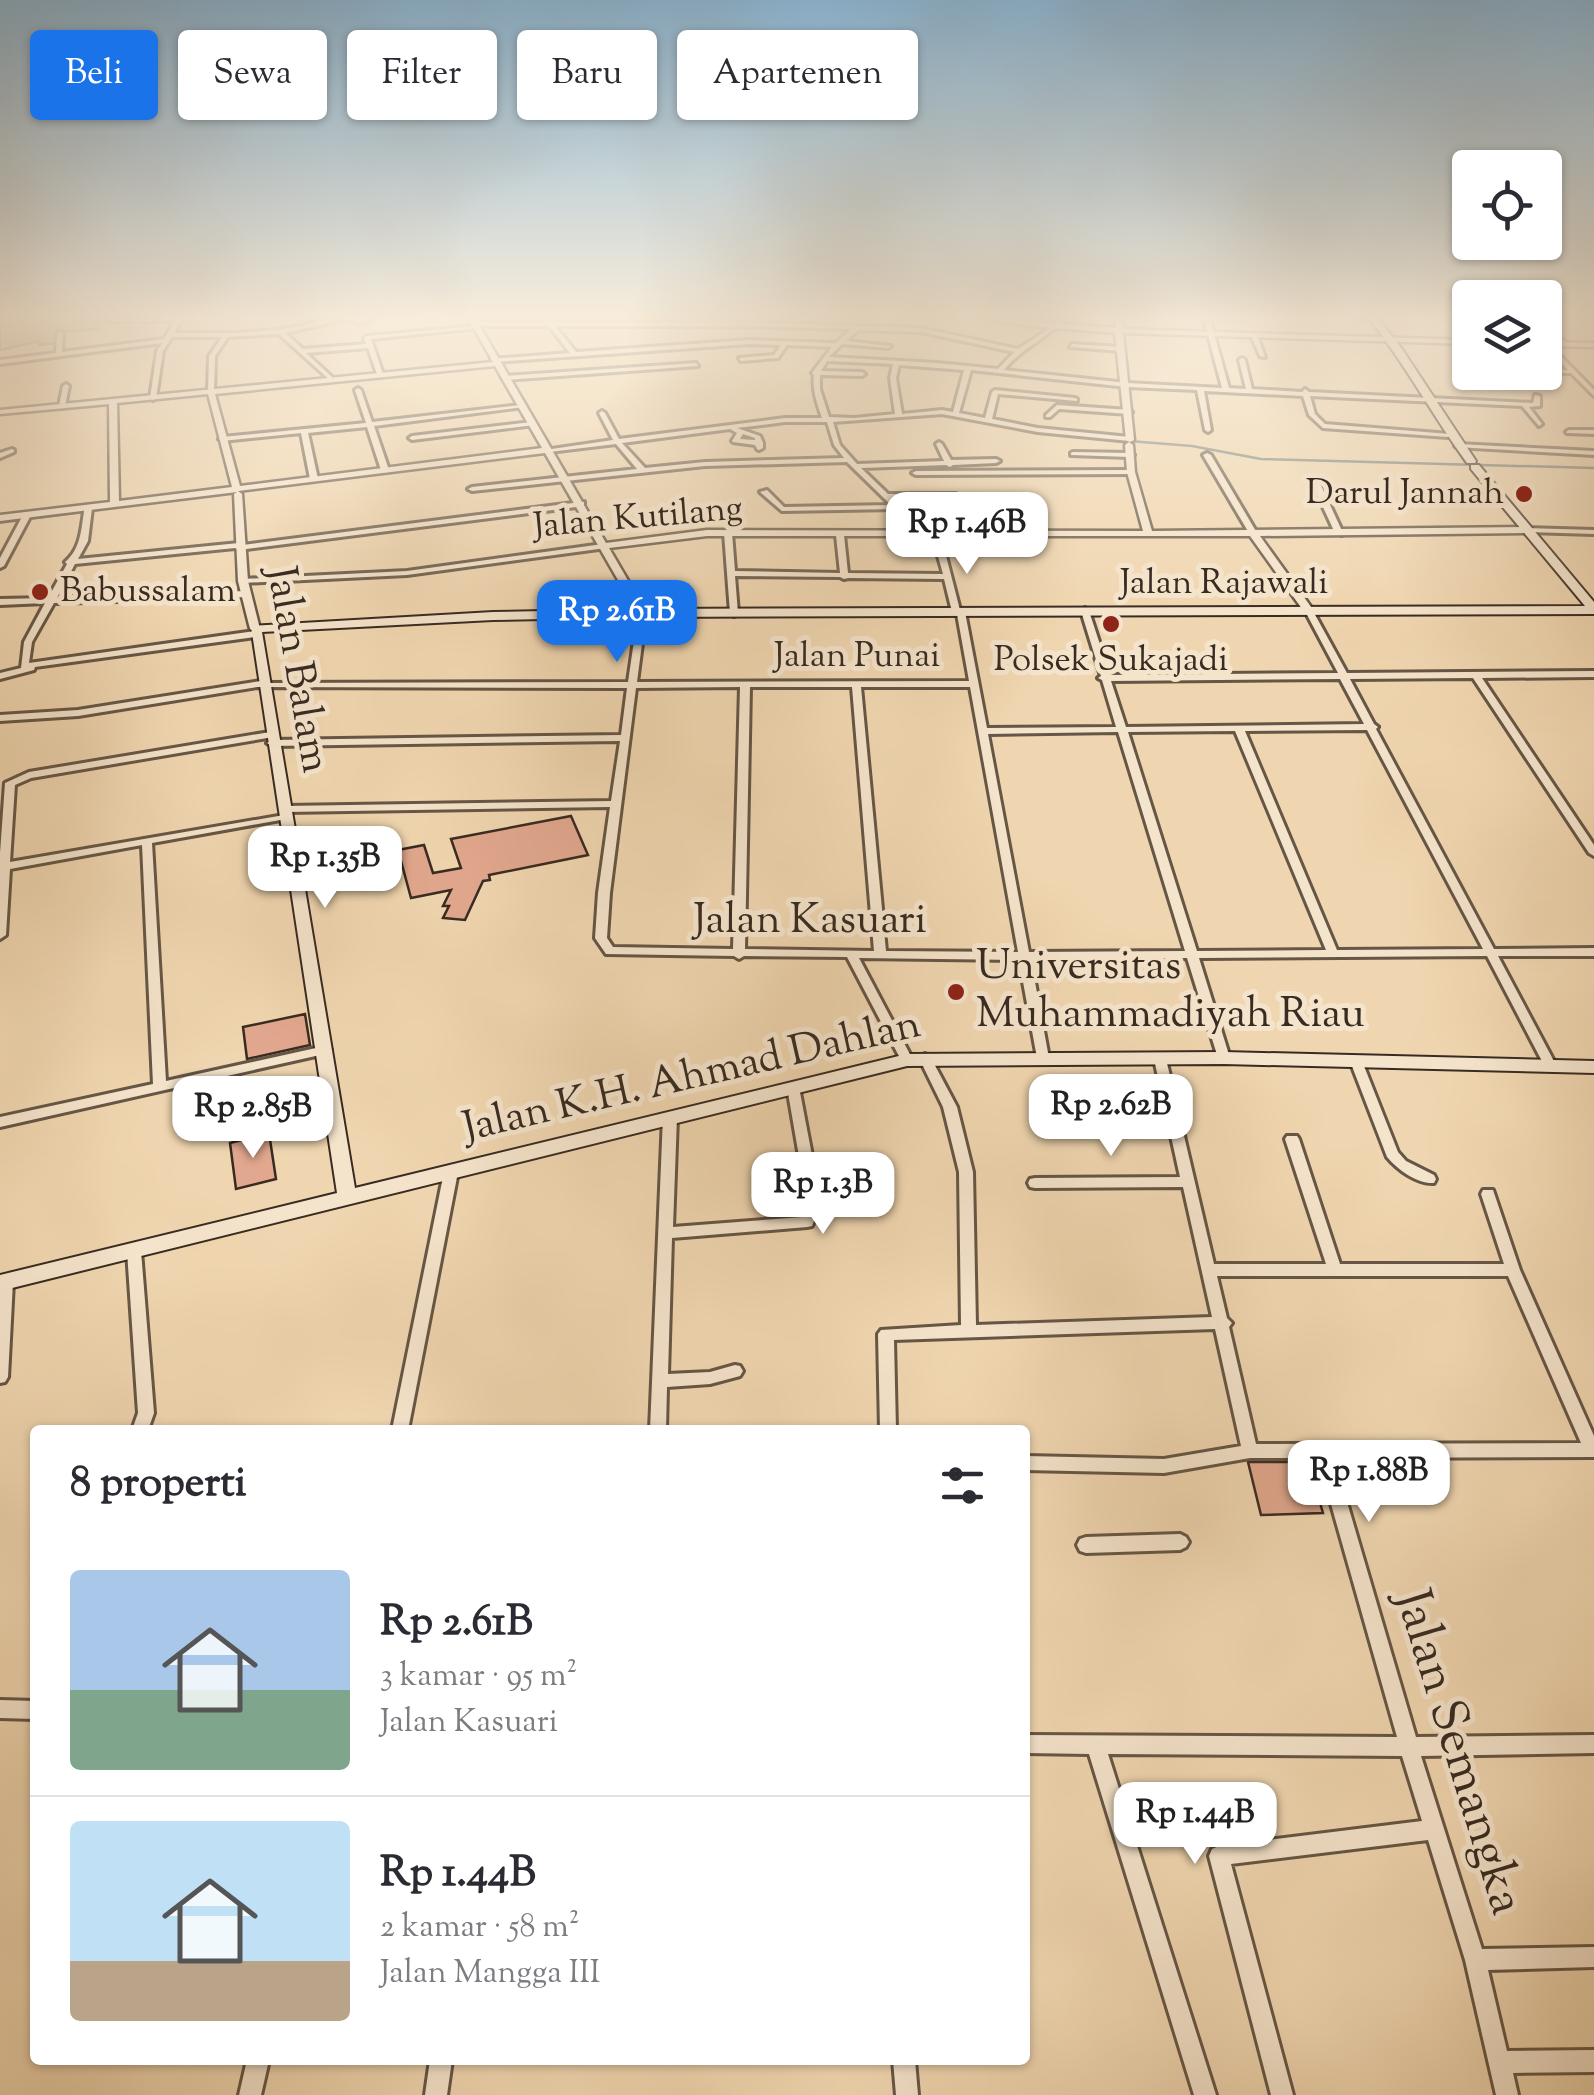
<!DOCTYPE html>
<html lang="id">
<head>
<meta charset="utf-8">
<style>
  :root { --surface:#fff; --page:#f2f2f3; --text:#2b2b33; --muted:#7c7c81; --line:#e1e1e2; --accent:#1a73e8 }
  body { margin:0; font-family:"Sorts Mill Goudy",serif; background:var(--page); color:var(--text); height:100vh; display:flex; flex-direction:column; font-size:38px; white-space:nowrap }
  * { box-sizing:border-box; margin:0 }
  p { font-size:32px; color:var(--muted) }
  .icon { flex:none; width:55px; height:55px; fill:none; stroke:currentColor; stroke-width:2; stroke-linecap:round; stroke-linejoin:round }
  .map { position:relative; flex:1; overflow:hidden }
  .side { position:absolute; left:30px; top:1425px; width:1000px; height:640px; display:flex; flex-direction:column; background:var(--surface); border-radius:10px; box-shadow:0 2px 8px #0004 }
  .side>* { flex:none }
  .hud { position:absolute; left:30px; top:30px; width:1000px; height:90px; display:flex; gap:20px }
  .tools { position:absolute; left:1452px; top:150px; display:grid; gap:20px }
  .tools a { display:grid; place-items:center; width:110px; height:110px; border-radius:10px; background:var(--surface); box-shadow:0 2px 8px #0004; font-size:50px }
  .price { position:absolute; translate:-50% -85px; padding:0 22px; border-radius:20px; background:#fff; color:#222; font-size:32px; line-height:65px; filter:drop-shadow(0 2px 5px #0008) }
  .price::after { content:''; position:absolute; left:50%; top:60px; width:30px; height:22px; margin-left:-15px; background:inherit; clip-path:polygon(0 0,100% 0,50% 100%) }
  .price.selected { background:var(--accent); color:#fff }
  ul { padding:0; list-style:none }
  li { display:flex; align-items:center; gap:30px; height:250px; padding:0 40px }
  li+li { border-top:2px solid var(--line) }
  li span { display:grid; place-items:center; flex:none; width:280px; height:200px; border-radius:10px; color:#555 }
  li>.icon { margin-inline-start:auto }
  span .icon { width:120px; height:120px; fill:#fffc; stroke-width:1 }
  li b { font-size:42px }
  h2 { display:flex; justify-content:space-between; align-items:center; height:120px; padding:0 40px; font-size:42px }
  .tag { padding:0 35px; border-radius:10px; background:var(--surface); box-shadow:0 2px 8px #0004; font-size:35px; line-height:90px }
  .tag.selected { background:var(--accent); color:#fff }
  .map>svg:first-child { display:block }
  .green { fill:#bbbd8a; stroke:#7a7456; stroke-width:2.5 }
  .lines { fill:none; stroke-linecap:round; stroke-linejoin:round }
  .stream-far1 { stroke:#757f7a; stroke-width:2.5 }
  .stream { stroke:#757f7a; stroke-width:4 }
  .building { fill:#e2a88f; stroke:#382b21; stroke-width:2.5 }
  .minor-casing { stroke:#665645; stroke-width:6 }
  .tertiary-casing { stroke:#665645; stroke-width:5 }
  .secondary-casing { stroke:#382b21; stroke-width:4 }
  .minor { fill:#f5e4cc; fill-rule:evenodd }
  .tertiary { fill:#f5e4cc; fill-rule:evenodd }
  .secondary { fill:#f5e4cc; fill-rule:evenodd }
  .poi-dot { fill:#8f2418; stroke:#f5e4cc; stroke-width:4 }
  .labels { text-anchor:middle; dominant-baseline:central; stroke-width:10; stroke-linejoin:round; paint-order:stroke }
  .far-poi-label { font-size:35px; fill:#382b21; stroke:#f5e4cc; text-anchor:end }
  .far-street-label { font-size:35px; fill:#382b21; stroke:#f5e4cc }
  .street-label { font-size:42px; fill:#382b21; stroke:#f5e4cc }
  .poi-label { font-size:42px; fill:#382b21; stroke:#f5e4cc; text-anchor:start }
  .near-street-label { font-size:50px; fill:#382b21; stroke:#f5e4cc }
</style>
</head>
<body>
<div class="map">
<svg width="1594" height="2095" viewBox="0 0 1594 2095">
  <rect width="100%" height="100%" fill="#f0d6b0"/>
  <filter id="stains"><feTurbulence type="fractalNoise" baseFrequency=".002" numOctaves="4"/><feColorMatrix values="0 0 0 0 .2 0 0 0 0 .09 0 0 0 0 .02 0 0 0 .5 -.17"/></filter>
  <radialGradient id="worn" r=".72"><stop offset=".6" stop-color="#630" stop-opacity="0"/><stop offset="1" stop-color="#630" stop-opacity=".3"/></radialGradient>
  <path class="green" d="M 0,316 L 79,316 L 79,320 L 104,320 L 98,329 L 58,332 L 57,343 L 39,345 L 40,341 L 0,350 Z"/>
  <g class="lines">
    <g class="stream-far1">
      <path d="M 831,422 L 950,415"/>
      <path d="M 1129,441 L 1192,446 L 1261,459 L 1594,468"/>
      <path d="M 79,512 L 790,422"/>
    </g>
    <path class="stream" d="M 0,522 L 99,509"/>
  </g>
  <g class="building">
    <path d="M 571,816 L 588,855 L 489,875 L 490,880 L 483,881 L 465,920 L 443,918 L 449,906 L 443,906 L 451,890 L 411,898 L 398,850 L 424,845 L 433,873 L 461,868 L 451,839 Z"/>
    <path d="M 305,1014 L 310,1045 L 247,1059 L 243,1027 Z"/>
    <path d="M 269,1133 L 276,1179 L 236,1189 L 230,1143 Z"/>
    <path d="M 1248,1462 L 1308,1462 L 1323,1513 L 1261,1515 Z"/>
  </g>
  <g class="lines">
    <g class="minor-casing">
      <g id="minor">
        <path d="M 178,316 L 184,316 L 174,333 L 236,333 L 278,330 L 301,326 L 336,316 L 373,319 L 359,323 L 344,318 L 325,324 L 285,333 L 303,349 L 366,344 L 364,338 L 367,336 L 476,326 L 479,328 L 371,339 L 383,374 L 380,376 L 377,374 L 368,348 L 306,353 L 333,378 L 331,381 L 279,334 L 228,337 L 215,356 L 214,392 L 211,394 L 208,392 L 209,356 L 222,337 L 172,337 L 163,351 L 156,398 L 153,400 L 150,398 L 157,351 L 162,343 L 0,364 L 0,360 L 56,353 L 57,333 L 60,331 L 63,333 L 62,352 L 164,339 L 175,321 L 111,321 L 108,319 L 111,317 Z"/>
        <path d="M 1061,316 L 1067,316 C 1049,338 1021,348 1004,370 L 1127,383 L 1222,388 L 1203,316 L 1209,316 L 1229,388 L 1246,389 L 1239,360 L 1242,358 L 1245,360 L 1252,389 L 1302,392 L 1305,389 L 1309,392 L 1533,403 L 1535,395 L 1540,396 L 1540,406 L 1529,407 L 1542,424 L 1539,426 L 1522,406 L 1310,396 L 1315,414 L 1325,424 L 1450,434 L 1451,435 L 1448,437 L 1323,428 L 1309,415 L 1303,396 L 1204,391 L 1211,430 L 1208,432 L 1205,430 L 1197,390 L 1127,387 L 971,370 L 959,413 L 985,418 L 992,392 L 995,390 L 1075,398 L 1077,399 L 1077,401 L 998,394 L 992,419 L 1038,428 L 1130,437 L 1133,439 L 1130,441 L 1038,432 L 942,414 L 833,422 L 840,445 L 857,464 L 944,461 L 936,444 L 939,442 L 942,444 L 951,460 L 996,459 L 1000,461 L 996,463 L 953,465 L 950,467 L 946,465 L 861,468 L 888,494 L 956,494 L 960,496 L 956,498 L 893,498 L 944,548 L 960,610 L 965,612 L 987,728 L 1116,727 L 1102,680 L 1098,678 L 1101,676 L 1081,611 L 1085,608 L 1089,611 L 1110,675 L 1338,673 L 1305,611 L 1309,608 L 1313,611 L 1347,673 L 1594,671 L 1594,677 L 1482,678 L 1594,845 L 1594,856 L 1589,853 L 1473,678 L 1350,679 L 1374,724 L 1378,727 L 1376,729 L 1494,949 L 1594,948 L 1594,956 L 1498,956 L 1556,1065 L 1554,1068 L 1550,1069 L 1544,1065 L 1487,956 L 1199,958 L 1230,1058 L 1224,1062 L 1218,1058 L 1187,958 L 1031,960 L 1049,1058 L 1043,1062 L 1037,1058 L 1019,960 L 859,958 L 913,1060 L 907,1064 L 901,1060 L 847,957 L 744,956 L 739,959 L 734,956 L 606,954 L 595,938 L 598,893 L 610,807 L 285,812 L 280,809 L 285,806 L 611,801 L 620,741 L 272,746 L 267,743 L 272,740 L 621,735 L 627,688 L 257,687 L 78,716 L 0,721 L 0,715 L 78,710 L 261,681 L 265,683 L 628,682 L 638,613 L 642,610 L 646,613 L 637,682 L 969,681 L 957,614 L 952,612 L 944,579 L 848,578 L 844,579 L 840,577 L 735,576 L 738,613 L 734,616 L 730,613 L 724,533 L 728,531 L 732,533 L 735,571 L 840,573 L 836,535 L 840,533 L 844,535 L 848,573 L 943,574 L 936,549 L 896,509 L 782,511 L 760,492 L 767,490 L 784,507 L 891,505 L 847,462 L 705,466 L 472,491 L 468,489 L 472,487 L 637,469 L 616,444 L 549,452 L 545,450 L 613,440 L 599,413 L 602,411 L 605,413 L 619,439 L 785,418 L 822,418 C 817,403 812,390 814,375 L 812,373 L 832,347 L 787,345 L 778,358 L 741,361 L 739,358 L 774,355 L 781,345 L 750,344 L 493,362 L 491,359 L 570,353 L 549,326 L 473,326 L 470,324 L 473,322 L 745,322 L 921,328 L 1018,349 L 1047,330 ZM 555,326 L 745,326 L 851,329 L 836,343 L 750,340 L 576,352 ZM 858,330 L 921,332 L 1014,352 L 998,369 L 937,363 L 829,357 L 842,344 L 888,348 L 891,346 L 846,341 ZM 827,361 L 893,364 L 890,378 L 895,414 L 854,418 L 829,417 L 820,389 L 820,375 L 862,376 L 865,374 L 862,372 L 821,371 ZM 899,365 L 964,370 L 953,412 L 942,410 L 902,414 L 896,378 ZM 785,422 L 827,422 L 834,445 L 844,458 L 705,462 L 645,468 L 622,443 L 730,429 L 737,433 L 732,441 L 733,442 L 755,445 L 757,449 L 759,450 L 763,448 L 763,443 L 760,436 L 737,428 ZM 743,434 L 755,438 L 755,440 L 740,439 ZM 1340,679 L 1364,724 L 1126,727 L 1111,681 ZM 740,687 L 733,949 L 613,947 L 607,938 L 610,893 L 636,688 ZM 750,687 L 852,687 L 874,951 L 745,949 ZM 861,687 L 970,687 L 1018,952 L 886,951 ZM 1367,730 L 1483,949 L 1337,950 L 1245,731 ZM 1235,731 L 1326,950 L 1197,951 L 1128,732 ZM 1118,732 L 1185,951 L 1029,952 L 988,734 Z"/>
        <path d="M 1335,316 L 1373,316 L 1376,318 L 1373,320 Z"/>
        <path d="M 1545,326 L 1567,343 L 1567,345 L 1563,345 L 1545,331 Z"/>
        <path d="M 1255,336 L 1258,338 L 1265,357 L 1260,356 L 1252,338 Z"/>
        <path d="M 1545,342 L 1548,343 L 1594,390 L 1594,396 L 1571,373 L 1543,373 L 1545,370 L 1568,370 L 1545,346 Z"/>
        <path d="M 1072,344 L 1121,347 L 1124,349 L 1121,351 L 1070,347 Z"/>
        <path d="M 696,363 L 698,366 L 505,380 L 502,378 L 505,376 Z"/>
        <path d="M 66,384 L 69,386 L 65,406 L 62,408 L 59,406 L 63,386 Z"/>
        <path d="M 358,388 L 361,390 L 372,422 L 521,405 L 524,407 L 374,426 L 389,470 L 385,472 L 381,470 L 367,427 L 308,433 L 318,479 L 314,481 L 310,479 L 301,433 L 222,441 L 219,439 L 222,437 L 366,423 L 355,390 Z"/>
        <path d="M 1057,405 L 1129,410 L 1132,412 L 1129,414 L 1059,409 L 1050,417 L 1046,417 L 1046,415 Z"/>
        <path d="M 532,422 L 535,424 L 534,425 L 412,440 L 409,438 L 412,436 Z"/>
        <path d="M 1569,430 L 1594,430 L 1594,434 L 1567,433 L 1566,432 Z"/>
        <path d="M 1458,444 L 1594,451 L 1594,455 L 1456,447 L 1455,446 Z"/>
        <path d="M 12,449 L 14,450 L 14,452 L 0,458 L 0,453 Z"/>
        <path d="M 1073,452 L 1130,453 L 1134,455 L 1130,457 L 1071,455 L 1071,453 Z"/>
        <path d="M 1207,453 L 1211,455 L 1257,533 L 1256,535 L 1249,533 L 1203,455 Z"/>
        <path d="M 1131,470 L 1134,470 L 1134,474 L 916,475 L 912,473 L 916,471 Z"/>
        <path d="M 1314,477 L 1318,479 L 1343,533 L 1342,535 L 1335,533 L 1310,479 Z"/>
        <path d="M 581,502 L 584,502 L 584,506 L 239,550 L 235,548 L 75,564 L 57,598 L 246,591 L 250,594 L 246,597 L 54,603 L 32,642 L 29,663 L 255,631 L 259,634 L 255,637 L 35,667 L 34,670 L 0,679 L 0,673 L 21,668 L 24,642 L 45,603 L 0,605 L 0,599 L 48,598 L 67,564 L 65,562 C 82,548 81,527 85,506 L 92,508 L 88,541 L 78,559 L 239,543 L 243,545 Z"/>
        <path d="M 24,513 L 31,515 L 4,566 L 0,568 L 0,558 Z"/>
        <path d="M 1525,528 L 1594,530 L 1594,534 L 1528,532 L 1524,530 Z"/>
        <path d="M 603,544 L 607,546 L 606,548 L 407,575 L 243,583 L 239,581 L 243,579 L 407,571 Z"/>
        <path d="M 270,732 L 275,735 L 273,737 L 31,778 L 15,785 L 10,862 L 290,814 L 290,818 L 286,819 L 152,843 L 166,1081 L 325,1046 L 329,1047 L 331,1050 L 329,1053 L 0,1127 L 0,1117 L 153,1084 L 142,845 L 10,869 L 6,935 L 0,939 L 0,853 L 5,783 L 29,772 Z"/>
        <path d="M 925,1054 L 931,1058 L 957,1107 L 973,1172 L 976,1325 L 1212,1317 L 1183,1187 L 1035,1188 L 1030,1187 L 1028,1183 L 1030,1179 L 1035,1178 L 1180,1177 L 1154,1059 L 1160,1055 L 1166,1059 L 1214,1264 L 1326,1264 L 1285,1139 L 1287,1136 L 1297,1136 L 1299,1139 L 1340,1264 L 1504,1264 L 1481,1194 L 1483,1190 L 1493,1190 L 1520,1270 L 1594,1436 L 1594,1457 L 1334,1458 L 1416,1737 L 1594,1735 L 1594,1753 L 1421,1756 L 1482,1949 L 1594,1947 L 1594,1967 L 1488,1970 L 1507,2051 L 1594,2050 L 1594,2072 L 1513,2073 L 1518,2095 L 1496,2095 L 1465,1960 L 1428,1840 L 1231,1864 L 1293,2095 L 1271,2095 L 1209,1856 L 1212,1849 L 1219,1846 L 1422,1821 L 1402,1756 L 1108,1754 L 1216,2095 L 1194,2095 L 1089,1754 L 1025,1753 L 1025,1735 L 1397,1737 L 1318,1458 L 1250,1458 L 1164,1473 L 1025,1470 L 1025,1456 L 1164,1459 L 1241,1446 L 1215,1329 L 894,1340 L 896,1430 L 880,1430 L 878,1334 L 881,1330 L 961,1325 L 959,1172 L 943,1107 L 919,1058 ZM 1217,1276 L 1508,1276 L 1581,1443 L 1256,1444 L 1229,1327 L 1232,1323 L 1227,1318 Z"/>
        <path d="M 1356,1057 L 1362,1061 L 1398,1152 L 1406,1161 L 1434,1175 L 1436,1179 L 1434,1183 C 1417,1184 1398,1170 1387,1157 L 1350,1061 Z"/>
        <path d="M 793,1083 L 799,1087 L 821,1203 L 812,1226 L 807,1227 L 672,1238 L 668,1374 L 710,1372 L 735,1365 L 740,1366 L 743,1371 L 740,1376 L 710,1384 L 667,1387 L 666,1430 L 650,1430 L 663,1117 L 665,1114 L 675,1114 L 677,1117 L 673,1227 L 802,1217 L 807,1203 L 787,1087 Z"/>
        <path d="M 451,1167 L 456,1168 L 458,1172 L 408,1430 L 392,1430 L 444,1172 L 446,1168 Z"/>
        <path d="M 134,1245 L 139,1247 L 141,1251 L 154,1413 L 148,1430 L 132,1430 L 138,1413 L 127,1251 L 129,1247 Z"/>
        <path d="M 6,1276 L 11,1278 L 13,1282 L 8,1377 L 5,1382 L 0,1383 L 0,1279 Z"/>
        <path d="M 1180,1534 L 1186,1537 L 1189,1542 L 1186,1547 L 1180,1550 L 1086,1553 L 1080,1551 L 1077,1545 L 1080,1539 L 1086,1537 Z"/>
        <path d="M 0,1700 L 35,1701 L 35,1719 L 0,1718 Z"/>
        <path d="M 247,2060 L 269,2060 L 261,2095 L 239,2095 Z"/>
        <path d="M 430,2060 L 452,2060 L 447,2095 L 425,2095 Z"/>
        <path d="M 893,2060 L 915,2060 L 918,2095 L 896,2095 Z"/>
      </g>
    </g>
    <g class="tertiary-casing">
      <g id="tertiary">
        <path d="M 467,316 L 474,316 L 606,543 L 707,530 L 1143,531 L 1127,472 L 1125,445 L 1129,442 L 1133,445 L 1135,472 L 1152,531 L 1528,527 L 1533,530 L 1528,533 L 1260,536 L 1314,611 L 1309,614 L 1305,613 L 1250,536 L 707,536 L 609,548 L 647,613 L 642,616 L 637,613 L 545,453 L 238,491 L 242,494 L 248,581 L 260,629 L 255,632 L 250,629 L 238,581 L 234,494 L 237,492 L 0,521 L 0,515 L 110,502 L 109,404 L 0,414 L 0,410 L 493,362 ZM 495,366 L 542,448 L 240,486 L 215,394 ZM 208,394 L 232,487 L 119,501 L 117,403 Z"/>
        <path d="M 967,316 L 1116,328 L 1116,316 L 1123,316 L 1123,329 L 1470,340 L 1470,344 L 1123,333 L 1134,440 L 1130,442 L 1126,440 L 1115,333 L 1032,326 Z"/>
        <path d="M 1545,342 L 1594,343 L 1594,347 L 1545,346 Z"/>
      </g>
    </g>
    <g class="secondary-casing">
      <g id="secondary">
        <path d="M 1367,316 L 1376,316 L 1402,349 L 1476,461 L 1475,463 L 1467,463 C 1432,415 1405,363 1367,316 Z"/>
        <path d="M 1471,465 L 1479,465 L 1594,602 L 1594,614 L 642,617 L 493,620 L 262,632 L 355,1188 L 907,1054 L 1224,1052 L 1594,1061 L 1594,1073 L 1224,1064 L 907,1066 L 0,1291 L 0,1275 L 337,1193 L 251,626 L 493,612 L 642,609 L 1585,606 L 1471,469 Z"/>
      </g>
    </g>
    <use href="#minor" class="minor"/>
    <use href="#tertiary" class="tertiary"/>
    <use href="#secondary" class="secondary"/>
  </g>
  <linearGradient id="sky" x2="0" y2="1"><stop stop-color="#8ab5d4"/><stop offset="0.52" stop-color="#f8eddb"/><stop offset="1" stop-color="#f8eddb" stop-opacity="0"/></linearGradient>
  <rect width="1594" height="610" fill="url(#sky)"/>
  <g class="poi-dot">
    <circle cx="1524" cy="494" r="10"/>
    <circle cx="40" cy="592" r="10"/>
    <circle cx="1111" cy="624" r="10"/>
    <circle cx="956" cy="992" r="10"/>
  </g>
  <g class="labels">
    <g class="far-poi-label">
      <text x="1504" y="494">Darul Jannah</text>
      <text x="60" y="592" text-anchor="start">Babussalam</text>
      <text x="1111" y="661" text-anchor="middle">Polsek Sukajadi</text>
    </g>
    <g class="far-street-label">
      <text transform="translate(638 519) rotate(-5)">Jalan Kutilang</text>
      <text x="1224" y="584">Jalan Rajawali</text>
      <text x="857" y="657">Jalan Punai</text>
    </g>
    <g class="street-label">
      <text transform="translate(296 670) rotate(80)">Jalan Balam</text>
      <text x="810" y="922">Jalan Kasuari</text>
      <text transform="translate(692 1078) rotate(-13)">Jalan K.H. Ahmad Dahlan</text>
    </g>
    <g class="poi-label">
      <text x="976" y="968">Universitas<tspan x="976" dy="48">Muhammadiyah Riau</tspan></text>
    </g>
    <g class="near-street-label">
      <text transform="translate(1457 1753) rotate(73)">Jalan Semangka</text>
    </g>
  </g>
  <rect width="100%" height="100%" filter="url(#stains)"/>
  <rect width="100%" height="100%" fill="url(#worn)"/>
</svg>
<div class="tools">
<a><svg class="icon" aria-label="locate" viewBox="0 0 24 24"><circle cx="12" cy="12" r="6"/><path d="M12 2v4M12 18v4M2 12h4M18 12h4"/></svg></a>
<a><svg class="icon" aria-label="layers" viewBox="0 0 24 24"><path d="M12 4l9 5-9 5-9-5zM3 14l9 5 9-5"/></svg></a>
</div>
<b class="price" style="left:967px;top:577px">Rp 1.46B</b>
<b class="price selected" style="left:617px;top:665px">Rp 2.61B</b>
<b class="price" style="left:325px;top:911px">Rp 1.35B</b>
<b class="price" style="left:1111px;top:1159px">Rp 2.62B</b>
<b class="price" style="left:253px;top:1161px">Rp 2.85B</b>
<b class="price" style="left:823px;top:1237px">Rp 1.3B</b>
<b class="price" style="left:1369px;top:1525px">Rp 1.88B</b>
<b class="price" style="left:1195px;top:1867px">Rp 1.44B</b>
<div class="hud">
<a class="tag selected">Beli</a>
<a class="tag">Sewa</a>
<a class="tag">Filter</a>
<a class="tag">Baru</a>
<a class="tag">Apartemen</a>
</div>
<section class="side">
<h2>8 properti<svg class="icon" aria-label="filters" viewBox="0 0 24 24"><path d="M4 7h16M4 17h16"/><circle cx="9" cy="7" r="2"/><circle cx="15" cy="17" r="2"/></svg></h2>
<ul>
<li><span style="background:linear-gradient(#a9c7e8 60%,#7fa58c 0)"><svg class="icon" aria-label="home" viewBox="0 0 24 24"><path d="M3 11l9-7 9 7M6 9v11h12V9"/></svg></span><div><b>Rp 2.61B</b><p>3 kamar · 95 m²</p><p>Jalan Kasuari</p></div></li>
<li><span style="background:linear-gradient(#bfe0f5 70%,#b9a48a 0)"><svg class="icon" aria-label="home" viewBox="0 0 24 24"><path d="M3 11l9-7 9 7M6 9v11h12V9"/></svg></span><div><b>Rp 1.44B</b><p>2 kamar · 58 m²</p><p>Jalan Mangga III</p></div></li>
</ul>
</section>
</div>
</body>
</html>
